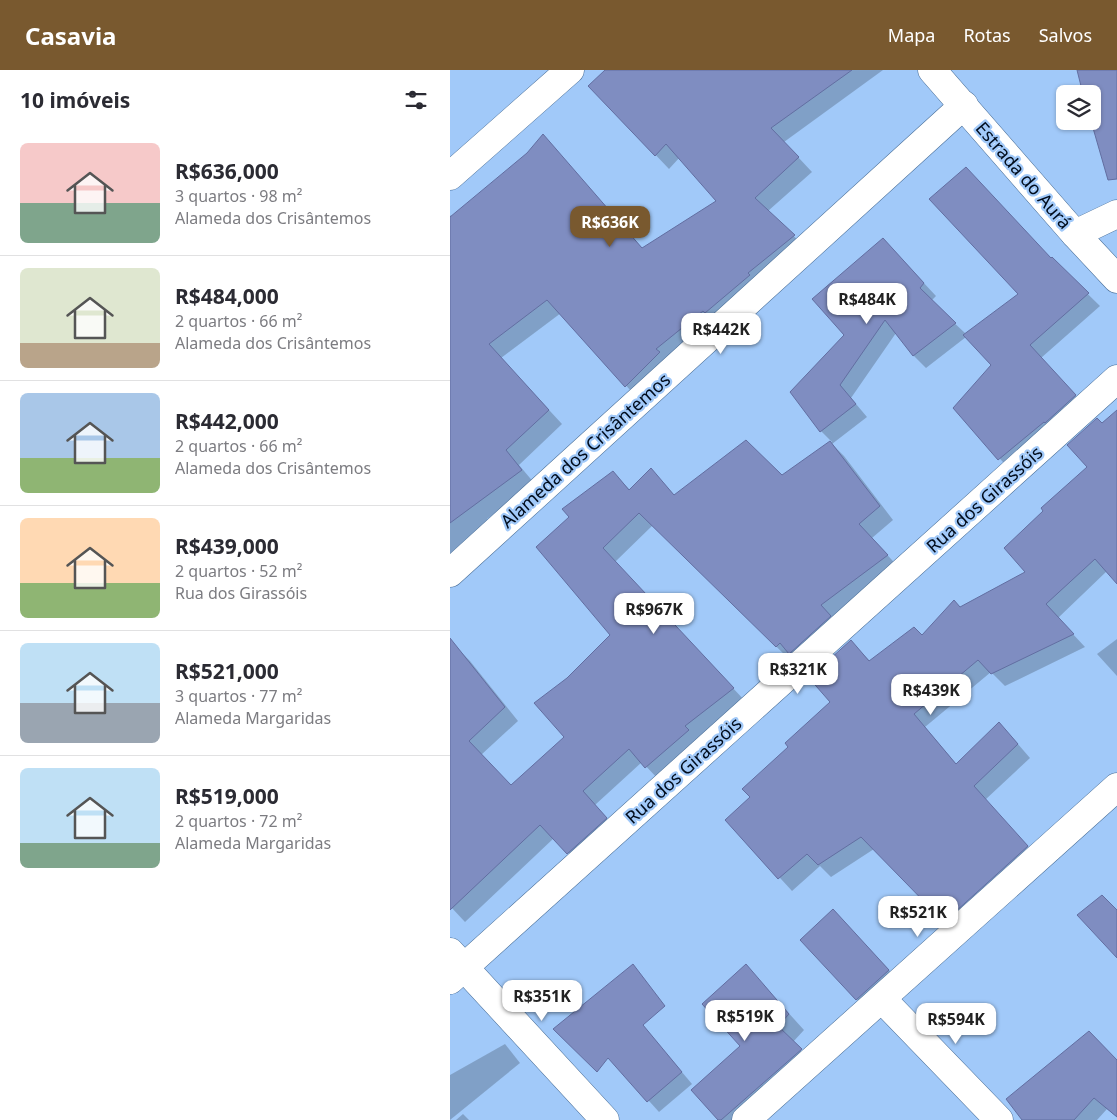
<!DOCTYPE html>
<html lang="pt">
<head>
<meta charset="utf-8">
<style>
  :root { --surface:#fff; --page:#f7f7f7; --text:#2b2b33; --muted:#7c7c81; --line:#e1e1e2; --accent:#79592f }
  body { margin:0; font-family:"Noto Sans",sans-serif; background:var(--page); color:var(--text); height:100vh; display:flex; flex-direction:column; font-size:19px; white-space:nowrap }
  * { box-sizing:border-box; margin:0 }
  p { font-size:16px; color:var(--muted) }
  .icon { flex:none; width:28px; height:28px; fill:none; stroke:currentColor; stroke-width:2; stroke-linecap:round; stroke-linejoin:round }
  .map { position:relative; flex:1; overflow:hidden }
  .side { display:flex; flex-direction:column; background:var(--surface); width:450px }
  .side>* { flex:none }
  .controls { position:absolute; left:606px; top:15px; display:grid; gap:10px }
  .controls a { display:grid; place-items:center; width:45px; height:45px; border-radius:8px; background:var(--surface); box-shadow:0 1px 4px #0004; font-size:25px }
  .price { position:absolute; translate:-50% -42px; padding:0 11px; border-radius:10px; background:#fff; color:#222; font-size:16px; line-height:32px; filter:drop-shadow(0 1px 2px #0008) }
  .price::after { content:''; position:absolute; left:50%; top:30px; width:15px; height:11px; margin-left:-8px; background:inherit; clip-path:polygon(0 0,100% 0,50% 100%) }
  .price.active { background:var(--accent); color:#fff }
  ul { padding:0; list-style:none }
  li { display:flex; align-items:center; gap:15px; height:125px; padding:0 20px }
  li+li { border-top:1px solid var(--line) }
  li span { display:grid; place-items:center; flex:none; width:140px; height:100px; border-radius:8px; color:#555 }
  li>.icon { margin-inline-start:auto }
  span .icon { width:60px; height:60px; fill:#fffc; stroke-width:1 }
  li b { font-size:21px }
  h2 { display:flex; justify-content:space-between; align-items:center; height:60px; padding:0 20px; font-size:21px }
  header { display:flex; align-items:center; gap:30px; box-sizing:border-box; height:70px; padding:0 25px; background:var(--accent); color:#fff }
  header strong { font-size:24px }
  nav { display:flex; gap:28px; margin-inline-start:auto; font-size:18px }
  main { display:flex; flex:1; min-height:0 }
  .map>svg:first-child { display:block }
  .shadow { fill:#0003 }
  .building { fill:#7f8dc1; stroke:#626ea1 }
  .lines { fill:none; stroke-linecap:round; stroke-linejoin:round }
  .minor-casing { stroke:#476d97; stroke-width:29 }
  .minor { stroke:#fff; stroke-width:28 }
  .labels { text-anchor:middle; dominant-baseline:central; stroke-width:4.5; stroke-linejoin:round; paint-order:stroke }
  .street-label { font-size:18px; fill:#010c1c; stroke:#a1c9f9 }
</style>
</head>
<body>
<header>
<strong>Casavia</strong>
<nav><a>Mapa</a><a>Rotas</a><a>Salvos</a></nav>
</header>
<main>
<section class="side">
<h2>10 imóveis<svg class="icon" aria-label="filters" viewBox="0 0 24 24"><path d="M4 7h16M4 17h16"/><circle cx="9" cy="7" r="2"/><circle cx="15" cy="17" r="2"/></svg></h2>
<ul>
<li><span style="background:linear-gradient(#f6c9c9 60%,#7fa58c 0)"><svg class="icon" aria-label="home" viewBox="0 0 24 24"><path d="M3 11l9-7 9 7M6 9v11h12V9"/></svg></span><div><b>R$636,000</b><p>3 quartos · 98 m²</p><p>Alameda dos Crisântemos</p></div></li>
<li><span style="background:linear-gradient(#dfe7d0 75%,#b9a48a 0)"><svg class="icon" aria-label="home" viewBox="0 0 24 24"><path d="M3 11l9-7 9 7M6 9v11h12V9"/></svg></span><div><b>R$484,000</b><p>2 quartos · 66 m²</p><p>Alameda dos Crisântemos</p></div></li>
<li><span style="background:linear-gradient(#a9c7e8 65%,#8fb573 0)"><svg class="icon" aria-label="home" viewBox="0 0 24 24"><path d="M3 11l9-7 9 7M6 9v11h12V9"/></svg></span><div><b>R$442,000</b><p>2 quartos · 66 m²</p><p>Alameda dos Crisântemos</p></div></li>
<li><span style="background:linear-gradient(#ffd9b3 65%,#8fb573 0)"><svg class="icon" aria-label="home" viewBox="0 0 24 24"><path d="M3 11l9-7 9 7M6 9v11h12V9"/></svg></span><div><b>R$439,000</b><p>2 quartos · 52 m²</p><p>Rua dos Girassóis</p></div></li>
<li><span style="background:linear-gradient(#bfe0f5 60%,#9aa5b1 0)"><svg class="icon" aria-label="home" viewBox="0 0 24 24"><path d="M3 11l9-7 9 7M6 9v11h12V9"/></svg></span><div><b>R$521,000</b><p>3 quartos · 77 m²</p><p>Alameda Margaridas</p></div></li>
<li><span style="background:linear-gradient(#bfe0f5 75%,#7fa58c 0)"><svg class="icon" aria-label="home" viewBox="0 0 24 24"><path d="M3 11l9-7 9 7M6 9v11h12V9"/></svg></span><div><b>R$519,000</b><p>2 quartos · 72 m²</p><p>Alameda Margaridas</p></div></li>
</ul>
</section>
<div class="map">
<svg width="667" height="1050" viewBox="0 0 667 1050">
  <rect width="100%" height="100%" fill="#a1c9f9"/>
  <g class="shadow">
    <path d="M 156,0 L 433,0 L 334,72 L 362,102 L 318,141 L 357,179 L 189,330 L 111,243 L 51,288 L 112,354 L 69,395 L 85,414 L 37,449 L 46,459 L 0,505 L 0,145 L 2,147 L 78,84 L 93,66 L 193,179 L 268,131 L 230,87 L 219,99 L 140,16 Z"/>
    <path d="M 445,182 L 486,226 L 481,231 L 516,264 L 570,224 L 602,189 L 650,236 L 591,288 L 637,338 L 562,402 L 504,338 L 543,295 L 516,267 L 476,298 L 464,286 L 446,263 L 401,328 L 417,347 L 382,374 L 394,386 L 443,450 L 422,468 L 451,500 L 340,590 L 203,455 L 165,492 L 296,632 L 209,710 L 192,692 L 145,735 L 169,762 L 131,796 L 104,768 L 15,852 L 0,836 L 0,583 L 7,578 L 20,591 L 68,651 L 31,685 L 62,717 L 116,667 L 118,609 L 162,565 L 121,447 L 163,403 L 180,420 L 201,400 L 225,426 L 332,407 L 382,372 L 371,361 L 342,322 L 396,265 Z"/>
    <path d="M 667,342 L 667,512 L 657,501 L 608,548 L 635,577 L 555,616 L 541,602 L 475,657 L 507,695 L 561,666 L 580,688 L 535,730 L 590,789 L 507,863 L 424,779 L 381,807 L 370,796 L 342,821 L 277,750 L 302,727 L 340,677 L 381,632 L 401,572 L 420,591 L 472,566 L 510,539 L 577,502 L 639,397 L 653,355 Z"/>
    <path d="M 667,569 L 667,606 L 647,584 Z"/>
    <path d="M 395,853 L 451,913 L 419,942 L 352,870 Z"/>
    <path d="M 296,896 L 354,960 L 343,972 L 366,996 L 304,1050 L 269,1050 L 291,976 Z"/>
    <path d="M 194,957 L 242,1014 L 209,1042 L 151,978 Z"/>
    <path d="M 55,974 L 70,993 L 0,1050 L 0,1005 Z"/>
    <path d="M 667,991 L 667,1047 L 657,1039 L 647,1050 L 574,1050 Z"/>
    <path d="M 13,1044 L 19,1050 L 6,1050 Z"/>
  </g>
  <g class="building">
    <path d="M 155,0 L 402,0 L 321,58 L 349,87 L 305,128 L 345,165 L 298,203 L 300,205 L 255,243 L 253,241 L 206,279 L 210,282 L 175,317 L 97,230 L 39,274 L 99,340 L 56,380 L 72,400 L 0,453 L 0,147 L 77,83 L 93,64 L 192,178 L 266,131 L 216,74 L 205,86 L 138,16 Z"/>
    <path d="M 627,0 L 667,0 L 667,109 L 658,110 L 641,51 L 642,51 L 642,24 L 633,24 Z"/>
    <path d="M 516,97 L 601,188 L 602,187 L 639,223 L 580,275 L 626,325 L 595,353 L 594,352 L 548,390 L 503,338 L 541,295 L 513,265 L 568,224 L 479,129 Z"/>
    <path d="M 433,168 L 474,213 L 470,218 L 506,253 L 463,286 L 435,250 L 390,315 L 406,334 L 370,362 L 340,322 L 394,265 L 362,229 Z"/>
    <path d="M 667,340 L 667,514 L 645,489 L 596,534 L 624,564 L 541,604 L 528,590 L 464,644 L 506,694 L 549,652 L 568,674 L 524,716 L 578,776 L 494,852 L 411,767 L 368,795 L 357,784 L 328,809 L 275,750 L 300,727 L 292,719 L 338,677 L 335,673 L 380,632 L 359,608 L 401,570 L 419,591 L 464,557 L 472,565 L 504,530 L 510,537 L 575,502 L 554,478 L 593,441 L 591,438 L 637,397 L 617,375 L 647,348 L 652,353 Z"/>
    <path d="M 296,370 L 332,405 L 380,371 L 430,436 L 409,454 L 438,485 L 371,535 L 381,546 L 339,584 L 330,573 L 326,577 L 189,443 L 153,478 L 284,618 L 235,656 L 239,660 L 195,698 L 179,679 L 133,721 L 157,748 L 117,784 L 90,755 L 0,840 L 0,568 L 55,637 L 19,671 L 61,715 L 114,667 L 84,633 L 117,608 L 160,565 L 86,477 L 119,447 L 112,439 L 163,401 L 179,420 L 201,398 L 224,425 Z"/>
    <path d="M 652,825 L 667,840 L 667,888 L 627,845 Z"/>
    <path d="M 383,839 L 439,900 L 406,930 L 350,870 Z"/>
    <path d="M 183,894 L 215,936 L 193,955 L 232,1002 L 197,1032 L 158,988 L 147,1002 L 103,959 Z"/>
    <path d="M 296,894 L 339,944 L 328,956 L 352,979 L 271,1050 L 268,1050 L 241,1020 L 290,976 L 252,934 Z"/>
    <path d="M 639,961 L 667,990 L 667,1047 L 644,1028 L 624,1050 L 572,1050 L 556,1029 Z"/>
  </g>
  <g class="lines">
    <g class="minor-casing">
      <g id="minor">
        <path d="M 482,0 L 625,164 L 667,209"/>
        <path d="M 0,106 L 120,0"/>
        <path d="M 625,164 L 667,144"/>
        <path d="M 0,503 L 514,35"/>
        <path d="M 0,882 L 155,1050"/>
        <path d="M 0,910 L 667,309"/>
        <path d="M 432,929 L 549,1050"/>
        <path d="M 296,1050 L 667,717"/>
      </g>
    </g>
    <use href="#minor" class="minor"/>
  </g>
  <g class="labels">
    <g class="street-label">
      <text transform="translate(574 105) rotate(49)">Estrada do Aurá</text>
      <text transform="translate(135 380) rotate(-42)">Alameda dos Crisântemos</text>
      <text transform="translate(534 429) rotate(-42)">Rua dos Girassóis</text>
      <text transform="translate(233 700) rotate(-42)">Rua dos Girassóis</text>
    </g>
  </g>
</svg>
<div class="controls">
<a><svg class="icon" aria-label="layers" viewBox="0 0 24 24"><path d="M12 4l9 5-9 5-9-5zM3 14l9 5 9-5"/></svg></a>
</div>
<b class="price active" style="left:160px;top:178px">R$636K</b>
<b class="price" style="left:417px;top:255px">R$484K</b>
<b class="price" style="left:271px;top:285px">R$442K</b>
<b class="price" style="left:204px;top:565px">R$967K</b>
<b class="price" style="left:348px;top:625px">R$321K</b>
<b class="price" style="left:481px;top:646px">R$439K</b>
<b class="price" style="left:468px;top:868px">R$521K</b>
<b class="price" style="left:92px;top:952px">R$351K</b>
<b class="price" style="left:295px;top:972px">R$519K</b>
<b class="price" style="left:506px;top:975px">R$594K</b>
</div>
</main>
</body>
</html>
